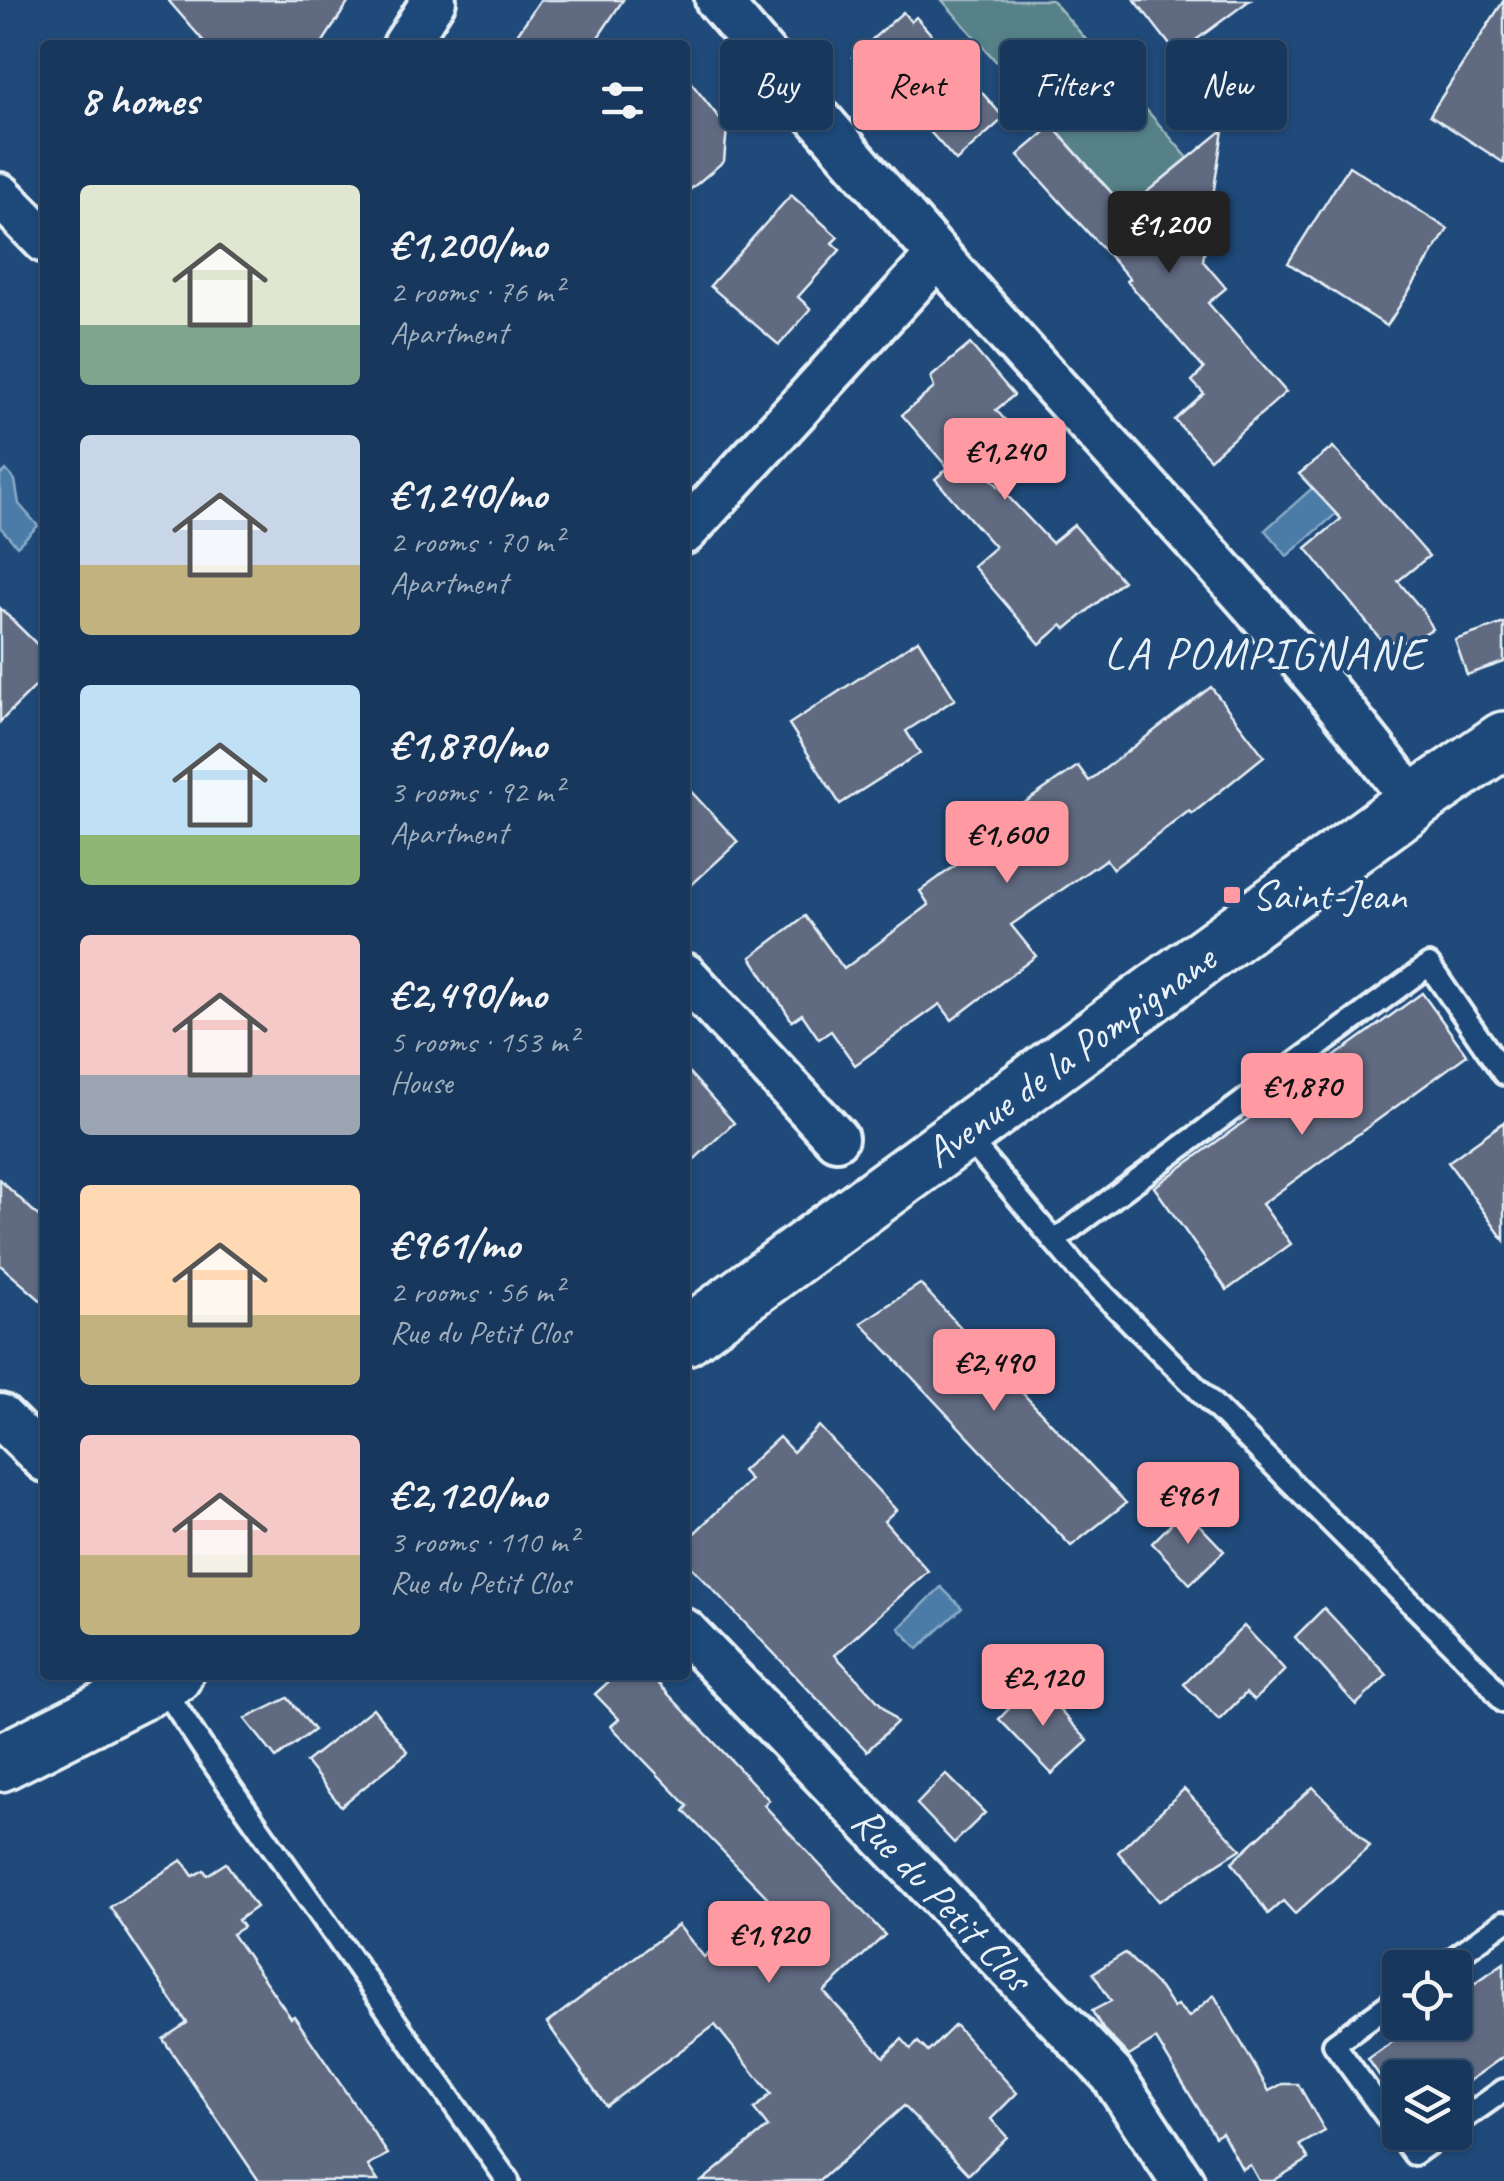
<!DOCTYPE html>
<html lang="en">
<head>
<meta charset="utf-8">
<style>
  :root { --surface:#17385c; --page:#203f62; --text:#f1f3f6; --muted:#9eacbb; --line:#365272; --accent:#ff9aa2 }
  body { margin:0; font-family:Caveat,sans-serif; background:var(--page); color:var(--text); height:100vh; display:flex; flex-direction:column; font-size:38px; white-space:nowrap }
  * { box-sizing:border-box; margin:0 }
  p { font-size:32px; color:var(--muted) }
  .icon { flex:none; width:55px; height:55px; fill:none; stroke:currentColor; stroke-width:2; stroke-linecap:round; stroke-linejoin:round }
  .map { position:relative; flex:1; overflow:hidden }
  .sheet { position:absolute; left:40px; top:40px; width:650px; height:1640px; display:flex; flex-direction:column; background:var(--surface); border-radius:10px; box-shadow:0 2px 8px #0004,0 0 0 2px var(--line) }
  .sheet>* { flex:none }
  .top-card { position:absolute; left:720px; top:40px; width:632px; height:90px; display:flex; gap:20px }
  .controls { position:absolute; left:1382px; top:1950px; display:grid; gap:20px }
  .controls a { display:grid; place-items:center; width:90px; height:90px; border-radius:10px; background:var(--surface); box-shadow:0 2px 8px #0004,0 0 0 2px var(--line); font-size:50px }
  .price { position:absolute; translate:-50% -85px; padding:0 22px; border-radius:10px; background:var(--accent); color:#111; font-size:32px; line-height:65px; filter:drop-shadow(0 2px 5px #0008) }
  .price::after { content:''; position:absolute; left:50%; top:60px; width:30px; height:22px; margin-left:-15px; background:inherit; clip-path:polygon(0 0,100% 0,50% 100%) }
  .price.active { background:#222; color:#fff }
  ul { padding:0; list-style:none }
  li { display:flex; align-items:center; gap:30px; height:250px; padding:0 40px }
  li span { display:grid; place-items:center; flex:none; width:280px; height:200px; border-radius:10px; color:#555 }
  li>.icon { margin-inline-start:auto }
  span .icon { width:120px; height:120px; fill:#fffc; stroke-width:1 }
  li b { font-size:42px }
  h2 { display:flex; justify-content:space-between; align-items:center; height:120px; padding:0 40px; font-size:42px }
  .chip { padding:0 35px; border-radius:10px; background:var(--surface); box-shadow:0 2px 8px #0004,0 0 0 2px var(--line); font-size:35px; line-height:90px }
  .chip.active { background:var(--accent); color:#111 }
  .map>svg:first-child { display:block }
  .green { fill:#578188; stroke:#a0b9c0; stroke-width:2.5 }
  .water { fill:#4b7ba8; stroke:#8aaac8; stroke-width:2.5 }
  .building { fill:#606a81; stroke:#e8f1f8; stroke-width:2.5 }
  .lines { fill:none; stroke-linecap:round; stroke-linejoin:round }
  .service-casing { stroke:#e8f1f8; stroke-width:28 }
  .minor-casing { stroke:#e8f1f8; stroke-width:50 }
  .secondary-casing { stroke:#e8f1f8; stroke-width:62 }
  .service { stroke:#1f4a7a; stroke-width:20 }
  .minor { stroke:#1f4a7a; stroke-width:42 }
  .secondary { stroke:#1f4a7a; stroke-width:55 }
  .poi-dot { fill:#ff9aa2; stroke:#1f4a7a; stroke-width:4 }
  .labels { text-anchor:middle; dominant-baseline:central; stroke-width:8; stroke-linejoin:round; paint-order:stroke }
  .poi-label { font-size:42px; fill:#e8f1f8; stroke:#1f4a7a; text-anchor:start }
  .street-label { font-size:42px; fill:#e8f1f8; stroke:#1f4a7a }
  .neighbourhood-label { font-size:45px; letter-spacing:2.5px; fill:#e8f1f8; stroke:#1f4a7a }
</style>
</head>
<body>
<div class="map">
<svg width="1504" height="2181" viewBox="0 0 1504 2181">
  <rect width="100%" height="100%" fill="#1f4a7a"/>
  <filter id="ink" filterUnits="userSpaceOnUse"><feTurbulence type="fractalNoise" baseFrequency=".01" numOctaves="2"/><feDisplacementMap in="SourceGraphic" scale="20" xChannelSelector="R" yChannelSelector="G"/><feConvolveMatrix kernelMatrix="1 2 1 2 8 2 1 2 1" color-interpolation-filters="sRGB"/></filter>
  <g filter="url(#ink)">
    <path class="green" d="M 942,0 L 1052,0 L 1188,158 L 1154,186 L 1149,235 Z"/>
    <g class="water">
      <path d="M 6,470 L 15,480 L 19,504 L 38,526 L 17,546 L 0,527 L 0,476 Z"/>
      <path d="M 1327,475 L 1351,501 L 1287,556 L 1265,530 Z"/>
      <path d="M 941,1587 L 962,1608 L 918,1649 L 899,1628 Z"/>
    </g>
    <g class="building">
      <path d="M 168,0 L 350,0 L 321,45 L 207,45 Z"/>
      <path d="M 540,0 L 623,0 L 593,45 L 510,45 Z"/>
      <path d="M 1135,0 L 1250,0 L 1177,54 Z"/>
      <path d="M 1504,0 L 1504,163 L 1430,115 Z"/>
      <path d="M 903,12 L 911,22 L 916,17 L 1004,118 L 956,161 L 917,117 L 911,122 L 852,57 Z"/>
      <path d="M 685,75 L 727,128 L 724,161 L 685,194 Z"/>
      <path d="M 1052,126 L 1126,209 L 1223,130 L 1203,261 L 1226,288 L 1208,303 L 1286,392 L 1210,459 L 1175,420 L 1204,394 L 1192,381 L 1204,369 L 1127,281 L 1130,279 L 1018,155 Z"/>
      <path d="M 1349,166 L 1448,229 L 1387,326 L 1288,263 Z"/>
      <path d="M 791,195 L 838,237 L 832,243 L 840,250 L 798,297 L 811,309 L 779,345 L 710,286 Z"/>
      <path d="M 970,344 L 1014,395 L 996,410 L 1005,420 L 998,426 L 1014,444 L 984,471 L 1052,543 L 1074,525 L 1123,581 L 1066,629 L 1062,625 L 1040,644 L 973,566 L 995,547 L 935,479 L 948,468 L 902,415 L 934,388 L 931,377 Z"/>
      <path d="M 1333,447 L 1429,556 L 1398,581 L 1423,611 L 1432,629 L 1410,642 L 1382,641 L 1306,548 L 1341,519 L 1299,474 Z"/>
      <path d="M 0,608 L 45,652 L 45,677 L 0,722 Z"/>
      <path d="M 1504,623 L 1504,662 L 1467,675 L 1455,640 Z"/>
      <path d="M 918,640 L 955,699 L 906,731 L 920,753 L 840,804 L 789,724 Z"/>
      <path d="M 1211,687 L 1264,756 L 1192,814 L 1189,811 L 1113,869 L 1106,859 L 1011,925 L 1036,956 L 952,1020 L 940,1004 L 855,1065 L 831,1031 L 819,1039 L 802,1014 L 792,1021 L 751,957 L 805,916 L 844,969 L 929,905 L 920,891 L 1010,826 L 1004,817 L 1078,766 L 1089,781 Z"/>
      <path d="M 685,785 L 738,842 L 685,891 Z"/>
      <path d="M 1422,993 L 1467,1055 L 1262,1204 L 1291,1244 L 1227,1290 L 1154,1187 Z"/>
      <path d="M 685,1068 L 734,1123 L 685,1168 Z"/>
      <path d="M 1504,1122 L 1504,1240 L 1448,1162 Z"/>
      <path d="M 0,1180 L 45,1222 L 45,1304 L 0,1265 Z"/>
      <path d="M 920,1284 L 1126,1503 L 1071,1546 L 861,1323 Z"/>
      <path d="M 819,1426 L 896,1510 L 884,1521 L 928,1571 L 835,1655 L 897,1722 L 867,1751 L 685,1560 L 685,1542 L 750,1480 L 742,1471 L 779,1437 L 793,1452 Z"/>
      <path d="M 1185,1510 L 1224,1551 L 1190,1584 L 1152,1543 Z"/>
      <path d="M 1324,1608 L 1387,1675 L 1356,1705 L 1295,1637 Z"/>
      <path d="M 1244,1626 L 1285,1670 L 1254,1700 L 1246,1693 L 1219,1720 L 1184,1684 Z"/>
      <path d="M 616,1675 L 650,1675 L 769,1800 L 764,1805 L 885,1935 L 824,1992 L 884,2057 L 902,2039 L 911,2049 L 918,2042 L 928,2052 L 955,2025 L 1017,2093 L 991,2119 L 1007,2137 L 969,2174 L 904,2106 L 819,2181 L 702,2181 L 768,2127 L 754,2109 L 771,2094 L 715,2025 L 606,2106 L 547,2023 L 678,1925 L 704,1957 L 768,1898 L 684,1811 L 688,1806 L 611,1726 L 619,1719 L 595,1694 Z"/>
      <path d="M 1034,1683 L 1088,1741 L 1052,1774 L 999,1719 Z"/>
      <path d="M 288,1698 L 314,1730 L 276,1758 L 245,1719 Z"/>
      <path d="M 373,1708 L 408,1752 L 341,1806 L 306,1762 Z"/>
      <path d="M 946,1774 L 985,1813 L 954,1843 L 917,1804 Z"/>
      <path d="M 1313,1787 L 1370,1846 L 1295,1914 L 1283,1901 L 1268,1914 L 1232,1862 Z"/>
      <path d="M 1184,1789 L 1241,1849 L 1159,1901 L 1118,1852 Z"/>
      <path d="M 182,1860 L 193,1876 L 204,1870 L 207,1875 L 226,1863 L 256,1907 L 238,1920 L 243,1927 L 232,1934 L 291,2018 L 294,2016 L 388,2154 L 368,2166 L 378,2181 L 259,2181 L 163,2039 L 187,2023 L 110,1907 Z"/>
      <path d="M 1125,1953 L 1160,1988 L 1173,2008 L 1177,2005 L 1189,2017 L 1214,1995 L 1269,2091 L 1282,2084 L 1298,2084 L 1325,2131 L 1300,2145 L 1309,2159 L 1273,2181 L 1259,2181 L 1250,2165 L 1242,2169 L 1222,2132 L 1215,2136 L 1156,2039 L 1129,2056 L 1103,2029 L 1092,2011 L 1111,2001 L 1093,1973 Z"/>
      <path d="M 1504,1963 L 1504,2056 L 1455,2091 L 1455,2078 L 1400,2078 L 1400,2106 L 1368,2059 L 1420,2022 L 1455,2022 L 1455,1997 Z"/>
    </g>
    <g class="lines">
      <g class="service-casing">
        <g id="service">
          <path d="M 965,1135 L 1076,1267 L 1483,1675 L 1504,1702"/>
          <path d="M 1054,1241 L 1429,965 L 1504,1074"/>
          <path d="M 161,1684 L 209,1757 L 508,2181"/>
          <path d="M 1440,1968 L 1504,1922"/>
          <path d="M 1400,1996 L 1334,2044 L 1414,2154 L 1445,2132"/>
          <path d="M 1455,2125 L 1504,2090"/>
        </g>
      </g>
      <g class="minor-casing">
        <g id="minor">
          <path d="M 717,0 C 833,135 948,269 1067,400 C 1186,531 1309,660 1414,802"/>
          <path d="M 405,45 L 434,0"/>
          <path d="M 0,195 L 45,241"/>
          <path d="M 685,532 L 937,257"/>
          <path d="M 685,975 L 836,1138"/>
          <path d="M 0,1416 L 45,1460"/>
          <path d="M 685,1631 L 1112,2075 L 1182,2181"/>
        </g>
      </g>
      <g class="secondary-casing">
        <g id="secondary">
          <path d="M 685,1337 L 1414,802 L 1504,740"/>
          <path d="M 0,1763 L 174,1675"/>
        </g>
      </g>
      <use href="#service" class="service"/>
      <use href="#minor" class="minor"/>
      <use href="#secondary" class="secondary"/>
    </g>
  </g>
  <rect class="poi-dot" x="1222" y="885" width="20" height="20" rx="5"/>
  <g class="labels">
    <g class="poi-label">
      <text x="1252" y="895">Saint-Jean</text>
    </g>
    <g class="street-label">
      <text transform="translate(1070 1056) rotate(-36)">Avenue de la Pompignane</text>
      <text transform="translate(942 1899) rotate(46)">Rue du Petit Clos</text>
    </g>
    <g class="neighbourhood-label">
      <text x="1265" y="653">LA POMPIGNANE</text>
    </g>
  </g>
</svg>
<div class="controls">
<a><svg class="icon" aria-label="locate" viewBox="0 0 24 24"><circle cx="12" cy="12" r="6"/><path d="M12 2v4M12 18v4M2 12h4M18 12h4"/></svg></a>
<a><svg class="icon" aria-label="layers" viewBox="0 0 24 24"><path d="M12 4l9 5-9 5-9-5zM3 14l9 5 9-5"/></svg></a>
</div>
<b class="price active" style="left:1169px;top:276px">€1,200</b>
<b class="price" style="left:1005px;top:503px">€1,240</b>
<b class="price" style="left:1007px;top:886px">€1,600</b>
<b class="price" style="left:1302px;top:1138px">€1,870</b>
<b class="price" style="left:994px;top:1414px">€2,490</b>
<b class="price" style="left:1188px;top:1547px">€961</b>
<b class="price" style="left:1043px;top:1729px">€2,120</b>
<b class="price" style="left:769px;top:1986px">€1,920</b>
<div class="top-card">
<a class="chip">Buy</a>
<a class="chip active">Rent</a>
<a class="chip">Filters</a>
<a class="chip">New</a>
</div>
<section class="sheet">
<h2>8 homes<svg class="icon" aria-label="filters" viewBox="0 0 24 24"><path d="M4 7h16M4 17h16"/><circle cx="9" cy="7" r="2"/><circle cx="15" cy="17" r="2"/></svg></h2>
<ul>
<li><span style="background:linear-gradient(#dfe7d0 70%,#7fa58c 0)"><svg class="icon" aria-label="home" viewBox="0 0 24 24"><path d="M3 11l9-7 9 7M6 9v11h12V9"/></svg></span><div><b>€1,200/mo</b><p>2 rooms · 76 m²</p><p>Apartment</p></div></li>
<li><span style="background:linear-gradient(#c9d6e8 65%,#c2b280 0)"><svg class="icon" aria-label="home" viewBox="0 0 24 24"><path d="M3 11l9-7 9 7M6 9v11h12V9"/></svg></span><div><b>€1,240/mo</b><p>2 rooms · 70 m²</p><p>Apartment</p></div></li>
<li><span style="background:linear-gradient(#bfe0f5 75%,#8fb573 0)"><svg class="icon" aria-label="home" viewBox="0 0 24 24"><path d="M3 11l9-7 9 7M6 9v11h12V9"/></svg></span><div><b>€1,870/mo</b><p>3 rooms · 92 m²</p><p>Apartment</p></div></li>
<li><span style="background:linear-gradient(#f6c9c9 70%,#9aa5b1 0)"><svg class="icon" aria-label="home" viewBox="0 0 24 24"><path d="M3 11l9-7 9 7M6 9v11h12V9"/></svg></span><div><b>€2,490/mo</b><p>5 rooms · 153 m²</p><p>House</p></div></li>
<li><span style="background:linear-gradient(#ffd9b3 65%,#c2b280 0)"><svg class="icon" aria-label="home" viewBox="0 0 24 24"><path d="M3 11l9-7 9 7M6 9v11h12V9"/></svg></span><div><b>€961/mo</b><p>2 rooms · 56 m²</p><p>Rue du Petit Clos</p></div></li>
<li><span style="background:linear-gradient(#f6c9c9 60%,#c2b280 0)"><svg class="icon" aria-label="home" viewBox="0 0 24 24"><path d="M3 11l9-7 9 7M6 9v11h12V9"/></svg></span><div><b>€2,120/mo</b><p>3 rooms · 110 m²</p><p>Rue du Petit Clos</p></div></li>
</ul>
</section>
</div>
</body>
</html>
